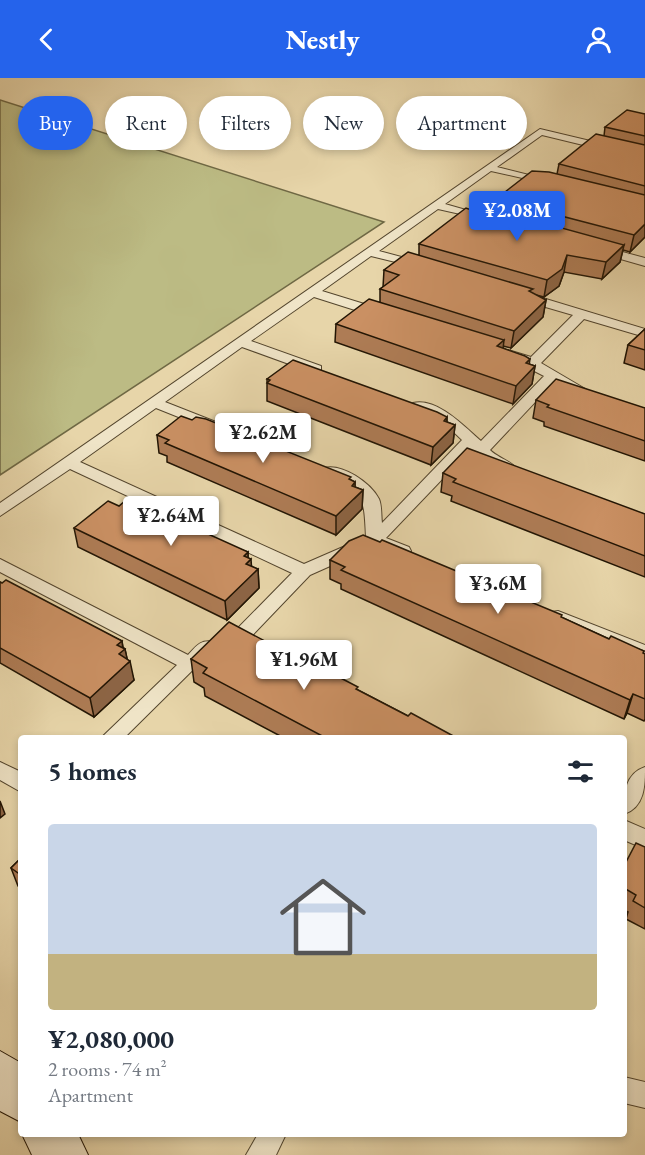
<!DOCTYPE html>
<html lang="en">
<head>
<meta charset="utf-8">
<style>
  :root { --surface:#fff; --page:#f6f6f7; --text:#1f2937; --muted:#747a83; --accent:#2563eb }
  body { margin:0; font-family:"EB Garamond",serif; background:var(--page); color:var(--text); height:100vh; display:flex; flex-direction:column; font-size:22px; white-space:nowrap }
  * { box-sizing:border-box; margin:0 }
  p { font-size:20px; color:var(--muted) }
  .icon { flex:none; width:33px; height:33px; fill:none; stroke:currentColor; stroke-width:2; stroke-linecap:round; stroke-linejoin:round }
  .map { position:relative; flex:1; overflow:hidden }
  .sheet { position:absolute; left:18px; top:657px; width:609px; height:402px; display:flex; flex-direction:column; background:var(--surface); border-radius:6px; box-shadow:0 3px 9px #0003 }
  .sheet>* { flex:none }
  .hud { position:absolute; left:18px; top:18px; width:609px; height:54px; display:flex; gap:12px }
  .price { position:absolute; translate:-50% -51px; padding:0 14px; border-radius:6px; background:#fff; color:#222; font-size:20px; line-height:39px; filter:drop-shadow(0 2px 3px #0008) }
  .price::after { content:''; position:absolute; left:50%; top:36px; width:18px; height:14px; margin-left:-9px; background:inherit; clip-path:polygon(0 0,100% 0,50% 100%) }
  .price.current { background:var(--accent); color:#fff }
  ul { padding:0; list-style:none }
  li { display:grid; align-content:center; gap:12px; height:318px; padding:0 30px }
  li span { display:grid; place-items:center; height:186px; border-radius:6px; color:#555 }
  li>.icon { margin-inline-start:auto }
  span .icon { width:108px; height:108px; fill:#fffc; stroke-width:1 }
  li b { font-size:26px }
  h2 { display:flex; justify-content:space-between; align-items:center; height:72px; padding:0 30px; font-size:26px }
  .chip { padding:0 21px; border-radius:27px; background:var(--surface); box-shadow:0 3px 9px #0003; font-size:21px; line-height:54px }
  .chip.current { background:var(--accent); color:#fff }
  header { display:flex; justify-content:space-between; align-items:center; height:78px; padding:0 30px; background:var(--accent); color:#fff; font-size:27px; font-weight:800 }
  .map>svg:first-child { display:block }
  .green { fill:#bcbb84; stroke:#6f6844; stroke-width:1.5 }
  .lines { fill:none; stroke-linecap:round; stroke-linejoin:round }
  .service-casing { stroke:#53452d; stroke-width:2 }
  .secondary-casing { stroke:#221504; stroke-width:2 }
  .service { fill:#efe4c7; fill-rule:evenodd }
  .secondary { fill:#efe4c7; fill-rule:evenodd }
  .wall { fill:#ae7c55; stroke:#221504; stroke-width:1.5 }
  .shaded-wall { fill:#8d6545; stroke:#221504; stroke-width:1.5 }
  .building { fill:#ca9063; stroke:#221504; stroke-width:1.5 }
</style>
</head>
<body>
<header><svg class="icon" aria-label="back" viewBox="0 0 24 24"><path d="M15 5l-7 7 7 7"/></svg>Nestly<svg class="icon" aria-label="person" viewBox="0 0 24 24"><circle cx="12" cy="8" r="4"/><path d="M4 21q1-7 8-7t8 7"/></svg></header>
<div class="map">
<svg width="645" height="1077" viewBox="0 0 645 1077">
  <rect width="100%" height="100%" fill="#e7d5a9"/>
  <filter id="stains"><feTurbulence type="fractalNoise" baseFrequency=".00333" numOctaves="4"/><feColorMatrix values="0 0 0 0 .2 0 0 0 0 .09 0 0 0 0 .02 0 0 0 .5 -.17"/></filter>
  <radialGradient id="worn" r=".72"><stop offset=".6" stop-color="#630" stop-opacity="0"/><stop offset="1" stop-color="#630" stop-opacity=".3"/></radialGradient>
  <path class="green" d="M 0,22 L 384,144 L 0,397 Z"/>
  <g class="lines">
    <g class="service-casing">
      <g id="service">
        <path d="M 540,51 L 645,76 L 645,82 L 542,57 L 497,89 L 553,103 L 553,107 L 491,93 L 445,126 L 487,138 L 487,142 L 438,131 L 379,173 L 424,185 L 424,191 L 371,178 L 322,213 L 387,233 L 387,239 L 377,239 L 314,219 L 251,263 L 321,288 L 321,294 L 311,294 L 242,269 L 165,324 L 221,346 L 223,349 L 221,352 L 211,352 L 156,330 L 80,384 L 304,486 L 366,459 C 364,417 364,413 324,396 L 321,393 L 324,390 C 342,385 371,405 379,421 C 382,428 381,438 382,445 L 462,362 L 440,341 L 413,331 L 411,328 L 413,325 C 437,319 465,349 481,363 L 544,298 L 501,276 L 508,272 L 531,279 L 573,237 L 518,221 L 518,215 L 526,215 L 645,251 L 645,259 L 584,241 L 541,285 L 587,312 L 587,318 L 577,318 L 554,304 L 490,372 C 497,379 510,383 515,389 L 512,392 C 495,397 482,381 471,371 L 386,460 L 409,469 L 411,473 L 409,477 L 403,479 L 375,468 L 310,497 L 245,565 L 233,565 L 230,560 L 233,555 L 292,495 L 70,391 L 0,438 L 0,425 Z"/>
        <path d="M 600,168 L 645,180 L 645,188 L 596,174 L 596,170 Z"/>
        <path d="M 0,481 L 188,577 C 196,568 201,561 214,564 L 216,569 L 124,660 L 101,660 L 177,587 L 0,494 Z"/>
        <path d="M 558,533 L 645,567 L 645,582 L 552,544 L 549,539 L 552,534 Z"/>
        <path d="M 0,684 L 21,694 L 21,714 L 0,702 Z"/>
        <path d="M 645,689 C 645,707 645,729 624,736 C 624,717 624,696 645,689 Z"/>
        <path d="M 624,742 L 645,751 L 645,771 L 624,762 Z"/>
        <path d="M 624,999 L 645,1004 L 645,1030 L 624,1025 Z"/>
        <path d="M 258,1056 L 286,1056 L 276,1077 L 246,1077 Z"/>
      </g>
    </g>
    <g class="secondary-casing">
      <g id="secondary">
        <path d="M 0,973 L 21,985 L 21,1044 L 0,1033 Z"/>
        <path d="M 22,1056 L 78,1056 L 88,1077 L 32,1077 Z"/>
      </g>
    </g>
    <use href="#service" class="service"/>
    <use href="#secondary" class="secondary"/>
  </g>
  <g class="wall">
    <path d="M 645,36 L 645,159 L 630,174 L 623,172 L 620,184 L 602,201 L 564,194 L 559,208 L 544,219 L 536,217 L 546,222 L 543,239 L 511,270 L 503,268 L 503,270 L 529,286 L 535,288 L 532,306 L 513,326 L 335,264 L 336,246 L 380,224 L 380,211 L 383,209 L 384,192 L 419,177 L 419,166 L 474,133 L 495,132 L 496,121 L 557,96 L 559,86 L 604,58 L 605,49 Z"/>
    <path d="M 645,251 L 645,292 L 624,285 L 628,267 Z"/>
    <path d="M 267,301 L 447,339 L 447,344 L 455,347 L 453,365 L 431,387 L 267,323 Z"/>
    <path d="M 536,322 L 645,330 L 645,383 L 544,348 L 544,344 L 533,340 Z"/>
    <path d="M 157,357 L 351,402 L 355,404 L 355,409 L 363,412 L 362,431 L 336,457 L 167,384 L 167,378 L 159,375 Z"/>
    <path d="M 443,395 L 645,436 L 645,499 L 451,423 L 452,418 L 441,414 Z"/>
    <path d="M 119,428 L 248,474 L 248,479 L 252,489 L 258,491 L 259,510 L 227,542 L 78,469 L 74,450 Z"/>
    <path d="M 330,482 L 561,539 L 609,561 L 644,573 L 643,576 L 645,576 L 645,641 L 644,643 L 627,635 L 624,641 L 341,511 L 341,506 L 330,501 Z"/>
    <path d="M 0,504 L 122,563 L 123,569 L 125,571 L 127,581 L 134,602 L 94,639 L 0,585 Z"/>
    <path d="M 191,581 L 358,612 L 408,638 L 457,660 L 284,660 L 205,618 L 204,610 L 194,604 Z"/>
    <path d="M 645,769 L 645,851 L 626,841 L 628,834 L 624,832 L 624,788 Z"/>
    <path d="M 21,780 L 21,810 L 18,808 L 11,790 Z"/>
  </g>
  <g class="shaded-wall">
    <path d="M 645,146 L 645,159 L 630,174 L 634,157 Z"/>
    <path d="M 624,167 L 620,184 L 602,201 L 606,184 Z"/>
    <path d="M 567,177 L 564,194 L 559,208 L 544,219 L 547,202 Z"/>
    <path d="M 546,222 L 543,239 L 511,270 L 514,253 Z"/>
    <path d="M 504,262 L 502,280 L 497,268 Z"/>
    <path d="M 530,281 L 528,295 L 535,288 L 532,306 L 513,326 L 516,308 L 526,285 Z"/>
    <path d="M 447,339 L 446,356 L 455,347 L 453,365 L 431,387 L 433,369 L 444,343 Z"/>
    <path d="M 355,404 L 355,420 L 363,412 L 362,431 L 336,457 L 336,438 L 352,408 Z"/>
    <path d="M 248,474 L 248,484 L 251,481 L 252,496 L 258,491 L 259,510 L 227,542 L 225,523 L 244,478 Z"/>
    <path d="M 122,563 L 123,572 L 125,571 L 128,585 L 130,583 L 134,602 L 94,639 L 90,620 L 117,567 Z"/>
    <path d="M 633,616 L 627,635 L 624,641 L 630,622 Z"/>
    <path d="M 0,723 L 5,736 L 0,740 Z"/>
  </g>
  <g class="building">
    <path d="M 627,32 L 645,36 L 645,58 L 605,49 Z"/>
    <path d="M 596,56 L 645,67 L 645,108 L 559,86 Z"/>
    <path d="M 532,93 L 549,94 L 645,117 L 645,146 L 634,157 L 496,121 Z"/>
    <path d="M 485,129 L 624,167 L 606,184 L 567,177 L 562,191 L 547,202 L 419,166 L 466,130 L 474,133 Z"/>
    <path d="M 408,174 L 533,211 L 529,213 L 546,222 L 514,253 L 380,211 L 399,197 L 384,192 Z"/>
    <path d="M 369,221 L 504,262 L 497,268 L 525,278 L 530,281 L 526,285 L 535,288 L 516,308 L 336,246 Z"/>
    <path d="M 645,251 L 645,272 L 628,267 Z"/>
    <path d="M 293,282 L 437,334 L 447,339 L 444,343 L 455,347 L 433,369 L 267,305 L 270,302 L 267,301 Z"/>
    <path d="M 556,301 L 645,330 L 645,363 L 547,329 L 549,327 L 536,322 Z"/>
    <path d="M 181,338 L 192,342 L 196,339 L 206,341 L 351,399 L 349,401 L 355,404 L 352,408 L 363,412 L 336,438 L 165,365 L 169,362 L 157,357 Z"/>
    <path d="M 467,370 L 645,436 L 645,478 L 453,404 L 456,401 L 443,395 Z"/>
    <path d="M 108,423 L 119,428 L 125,423 L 131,426 L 135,423 L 248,474 L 244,478 L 251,481 L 246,486 L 258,491 L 225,523 L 74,450 Z"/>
    <path d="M 363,457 L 380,464 L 382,462 L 562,537 L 561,539 L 609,561 L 611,558 L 644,573 L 643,575 L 645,576 L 645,621 L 633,616 L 630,622 L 341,492 L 345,489 L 330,482 L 349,463 Z"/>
    <path d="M 6,502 L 122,563 L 117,567 L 125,571 L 119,576 L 130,583 L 90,620 L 0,570 L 0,504 L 2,505 Z"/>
    <path d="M 229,544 L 331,598 L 333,596 L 358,609 L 356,611 L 408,638 L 411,635 L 457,660 L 326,660 L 203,595 L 207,590 L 191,581 Z"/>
    <path d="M 636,765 L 645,769 L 645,830 L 633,823 L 636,817 L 624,810 L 624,788 Z"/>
    <path d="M 21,780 L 21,797 L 11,790 Z"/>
  </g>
  <rect width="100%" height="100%" filter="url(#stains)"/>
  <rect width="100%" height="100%" fill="url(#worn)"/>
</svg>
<b class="price current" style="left:517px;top:164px">¥2.08M</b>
<b class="price" style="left:263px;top:386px">¥2.62M</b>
<b class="price" style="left:171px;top:469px">¥2.64M</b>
<b class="price" style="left:498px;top:537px">¥3.6M</b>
<b class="price" style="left:304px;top:613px">¥1.96M</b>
<div class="hud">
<a class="chip current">Buy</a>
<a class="chip">Rent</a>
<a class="chip">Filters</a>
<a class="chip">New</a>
<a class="chip">Apartment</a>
</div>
<section class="sheet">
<h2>5 homes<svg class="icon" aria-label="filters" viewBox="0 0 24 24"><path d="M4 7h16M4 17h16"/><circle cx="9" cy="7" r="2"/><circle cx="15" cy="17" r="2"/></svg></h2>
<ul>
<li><span style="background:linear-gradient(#c9d6e8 70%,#c2b280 0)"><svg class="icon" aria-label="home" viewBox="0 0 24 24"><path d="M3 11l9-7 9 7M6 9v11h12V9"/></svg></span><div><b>¥2,080,000</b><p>2 rooms · 74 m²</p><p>Apartment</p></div></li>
</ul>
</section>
</div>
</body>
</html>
